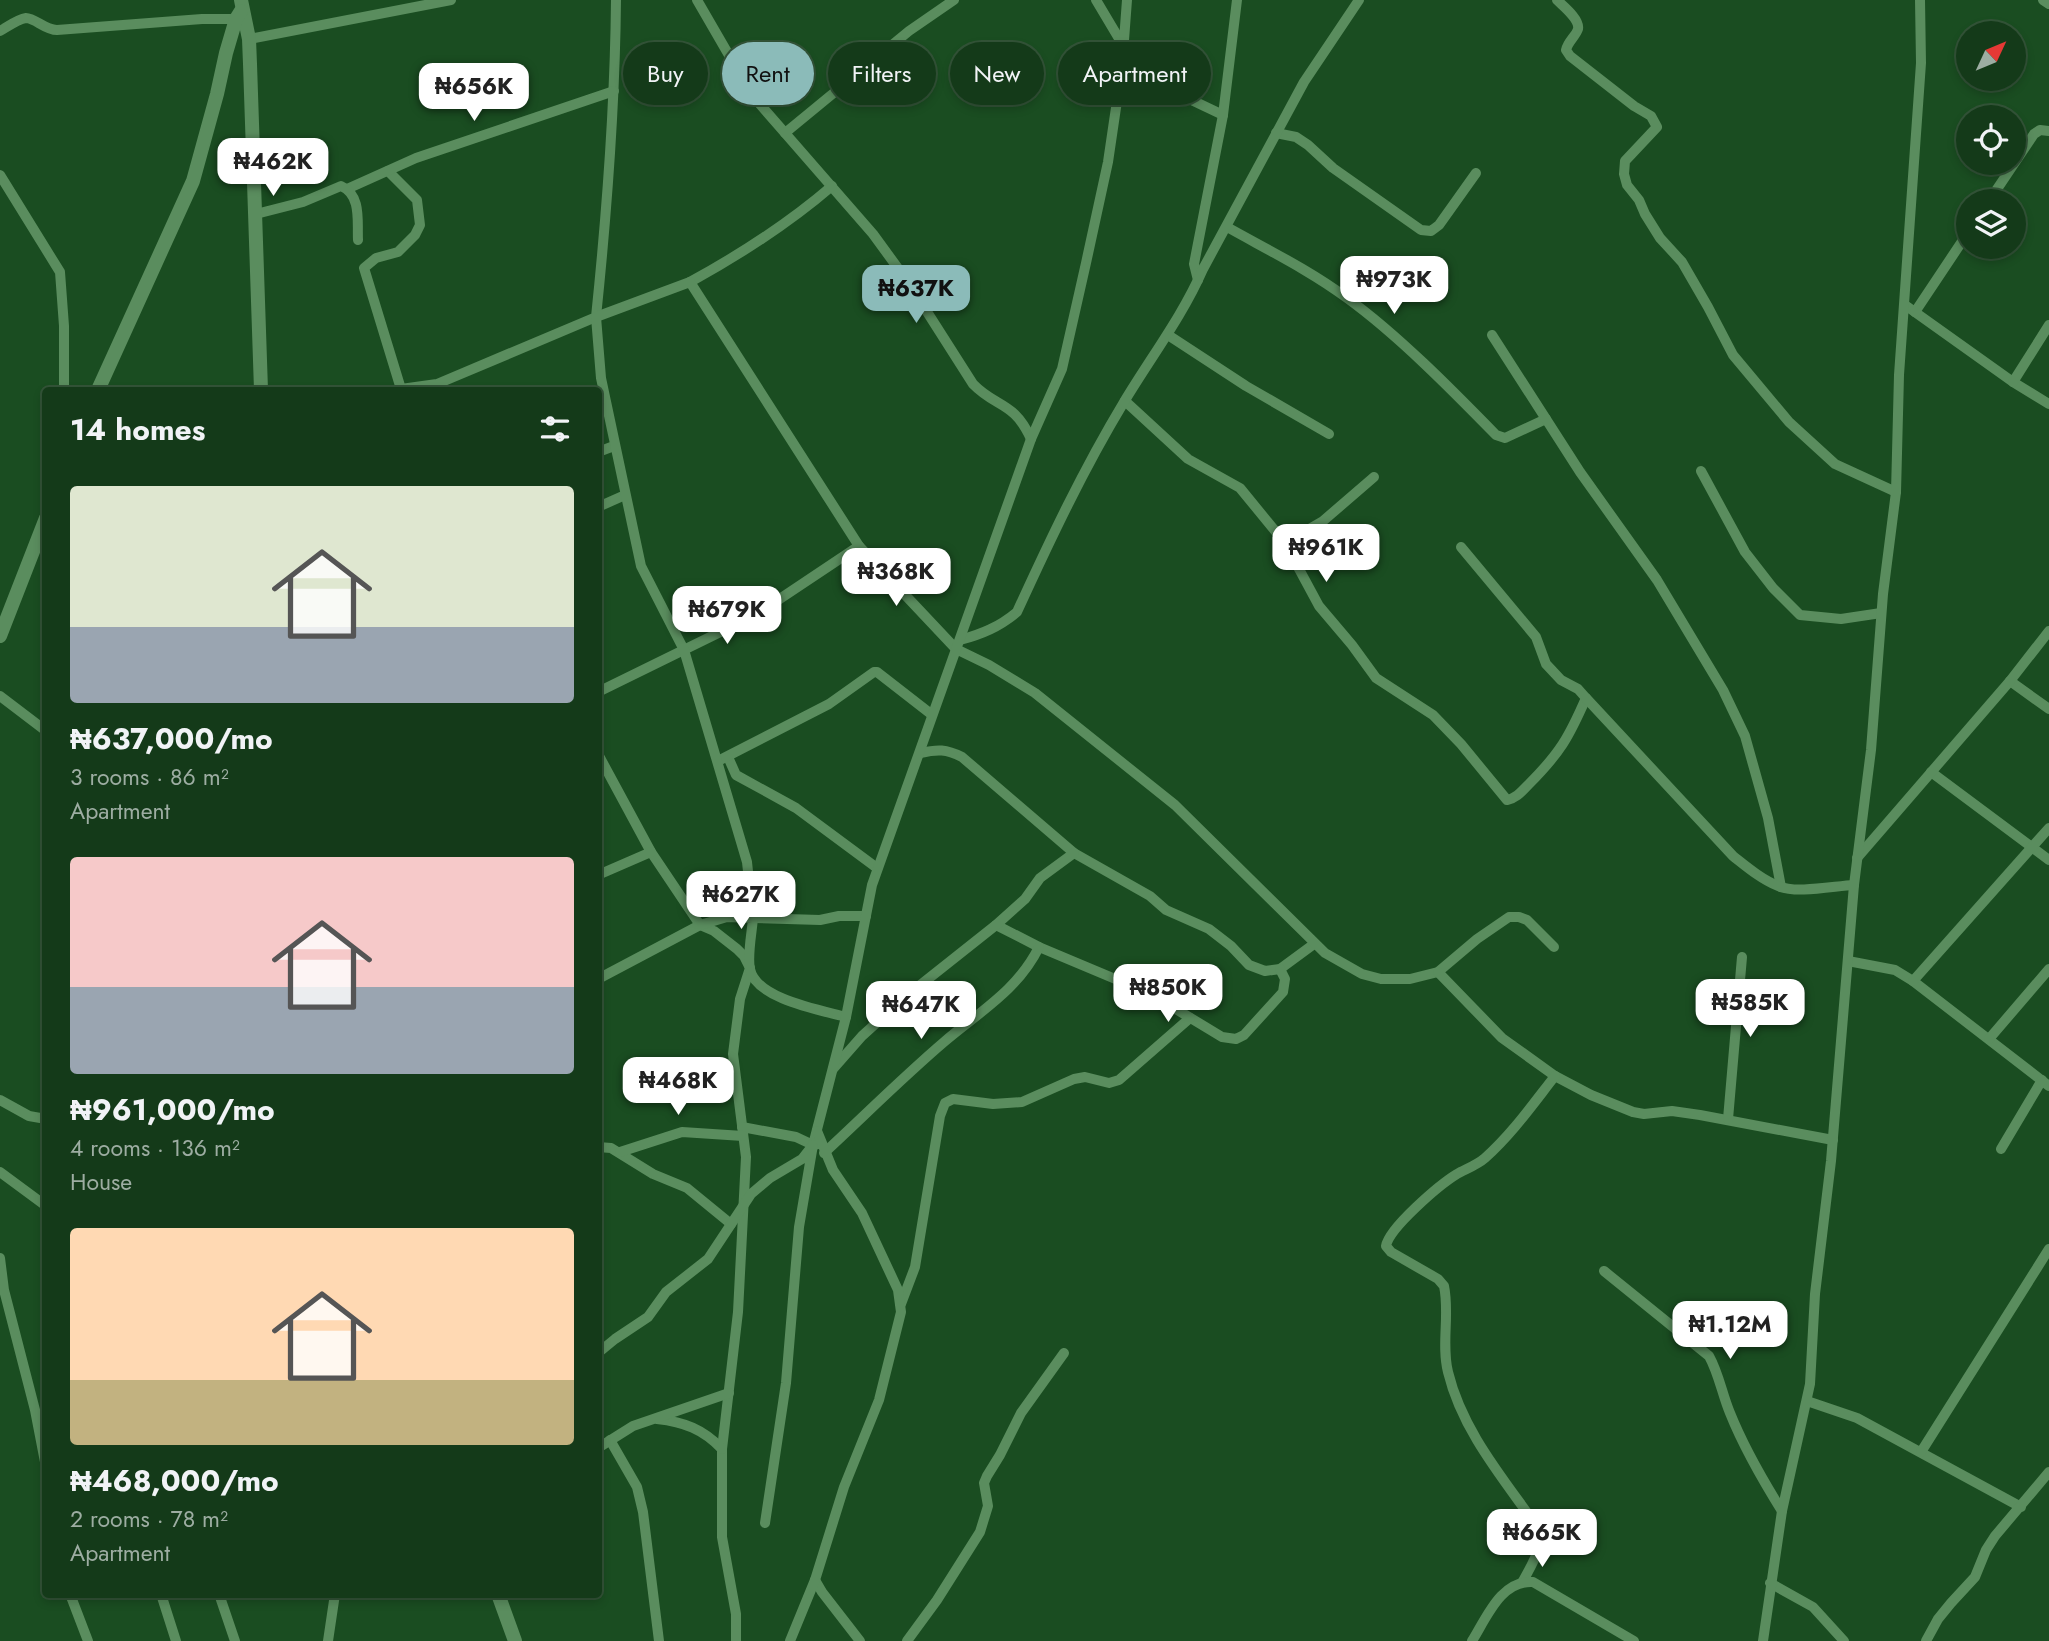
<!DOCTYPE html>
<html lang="en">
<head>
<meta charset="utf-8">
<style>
  :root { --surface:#143a19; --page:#1d4122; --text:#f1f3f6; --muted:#9dada2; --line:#335438; --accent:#8bbbb9 }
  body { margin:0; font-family:Jost,sans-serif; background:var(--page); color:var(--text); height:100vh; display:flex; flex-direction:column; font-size:26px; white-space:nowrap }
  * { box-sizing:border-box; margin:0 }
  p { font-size:23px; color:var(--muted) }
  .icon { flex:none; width:38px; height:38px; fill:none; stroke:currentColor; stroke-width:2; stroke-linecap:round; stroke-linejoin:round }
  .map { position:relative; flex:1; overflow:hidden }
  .side { position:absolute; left:42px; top:387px; width:560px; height:1211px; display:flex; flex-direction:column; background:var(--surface); border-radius:7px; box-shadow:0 4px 10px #0003,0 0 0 2px var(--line) }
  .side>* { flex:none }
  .banner { position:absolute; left:623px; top:42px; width:665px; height:63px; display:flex; gap:14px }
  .needle { width:46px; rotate:46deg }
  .fabs { position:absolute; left:1956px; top:21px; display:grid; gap:14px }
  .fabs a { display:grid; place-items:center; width:70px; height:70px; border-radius:50%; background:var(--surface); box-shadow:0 4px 10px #0003,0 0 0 2px var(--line); font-size:35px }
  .price { position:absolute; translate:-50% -60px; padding:0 16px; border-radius:14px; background:#fff; color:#222; font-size:23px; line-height:46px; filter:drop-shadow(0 2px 4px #0008) }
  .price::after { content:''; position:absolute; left:50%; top:42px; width:21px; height:16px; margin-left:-10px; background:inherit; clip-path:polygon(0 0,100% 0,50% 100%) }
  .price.on { background:var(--accent); color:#111 }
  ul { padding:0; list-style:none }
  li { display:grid; align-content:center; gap:14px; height:371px; padding:0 28px }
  li span { display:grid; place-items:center; height:217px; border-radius:7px; color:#555 }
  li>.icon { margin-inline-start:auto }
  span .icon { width:126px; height:126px; fill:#fffc; stroke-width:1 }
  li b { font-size:30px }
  h2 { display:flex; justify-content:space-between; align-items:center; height:84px; padding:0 28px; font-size:30px }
  .chip { padding:0 24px; border-radius:32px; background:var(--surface); box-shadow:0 4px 10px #0003,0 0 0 2px var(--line); font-size:24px; line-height:63px }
  .chip.on { background:var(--accent); color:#111 }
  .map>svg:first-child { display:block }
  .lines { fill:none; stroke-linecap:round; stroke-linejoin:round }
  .street { stroke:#5a8d5e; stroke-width:10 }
  .secondary { stroke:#5a8d5e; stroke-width:14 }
</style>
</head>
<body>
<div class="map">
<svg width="2049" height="1641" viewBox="0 0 2049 1641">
  <rect width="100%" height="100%" fill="#1a4d21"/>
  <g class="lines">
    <g class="street">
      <path d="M 697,0 L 752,95 L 785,133"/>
      <path d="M 954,0 L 909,31 L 785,133 L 873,234 L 908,282 L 973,384 C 996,408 1014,401 1031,439"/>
      <path d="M 1096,0 L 1124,47"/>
      <path d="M 1557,0 C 1563,6 1580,19 1578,29 C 1576,36 1568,41 1566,50 L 1570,56 L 1634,106 L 1651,116 L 1657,127 L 1625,161 L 1624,174 L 1627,185 L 1639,200 L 1645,214 L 1660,238 L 1682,262 L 1708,307 L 1733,355 L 1789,422 L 1835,464 L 1896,492"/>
      <path d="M 2043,0 L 2049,4"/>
      <path d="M 0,31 C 7,27 18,19 26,18 C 35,18 45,30 57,30 L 202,19 L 236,19"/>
      <path d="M 249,39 L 451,0"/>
      <path d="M 1122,67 L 1223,115"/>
      <path d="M 1276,133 L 1296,137 L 1308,145 L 1333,168 L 1421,230 L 1431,231 L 1439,225 L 1476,173"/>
      <path d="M 388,171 L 417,200 L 420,225 L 415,235 L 398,252 L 376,258 L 364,268 L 401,389 L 437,384 L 596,317 C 607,211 615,106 616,0"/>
      <path d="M 0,175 L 60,272 L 64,326 L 64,390"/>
      <path d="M 347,189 L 416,158 L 614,91"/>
      <path d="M 1989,201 L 2034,134 L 2040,130 L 2049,131"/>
      <path d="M 256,214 L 303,202 L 341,186 C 362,195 357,222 358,240"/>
      <path d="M 1227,227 C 1268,250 1309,270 1347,298 C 1398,335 1452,390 1496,435 L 1505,438 L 1546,419"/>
      <path d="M 1198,280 L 1194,264 L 1223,115 L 1237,0"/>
      <path d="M 690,282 C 741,254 788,224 832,186"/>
      <path d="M 1905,305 L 2013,382 L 2049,404"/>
      <path d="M 1915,312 L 1969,231"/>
      <path d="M 1168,335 L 1246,386 L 1329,434"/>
      <path d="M 1492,335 L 1580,472 L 1657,580 L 1723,690 L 1745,736 L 1768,818 L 1781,887"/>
      <path d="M 2013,382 L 2049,325"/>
      <path d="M 1125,401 L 1188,459 L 1240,488 L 1285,543 L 1319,606 L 1352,645 L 1376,678 L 1433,715 L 1461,744 L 1507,800 C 1517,798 1522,791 1529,784 C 1560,753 1569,737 1586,698"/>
      <path d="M 598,452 L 614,446"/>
      <path d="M 1701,471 L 1745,552 L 1773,588 L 1800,615 L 1841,619 L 1881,613"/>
      <path d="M 598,507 L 625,495"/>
      <path d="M 1285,543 L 1323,521 L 1374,477"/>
      <path d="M 1461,547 L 1536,637 L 1546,664 L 1561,680 L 1578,689 L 1586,698 L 1733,856 C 1747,867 1761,879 1778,886 C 1796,894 1834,886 1854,885"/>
      <path d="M 960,640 C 982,634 999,627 1017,612 C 1050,540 1083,470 1124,402 C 1151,357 1182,317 1203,269 L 1304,82 L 1359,0"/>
      <path d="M 2010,681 L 2049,709"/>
      <path d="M 598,692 L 757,614 L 859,546"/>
      <path d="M 0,696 L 46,731"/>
      <path d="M 920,753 C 938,749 946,749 962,757 L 1074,853 L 1150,896 L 1166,910 L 1209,929 L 1231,946 L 1249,965 L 1265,971 L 1280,969 L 1314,944"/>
      <path d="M 598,754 L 651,852 L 700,925 L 714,931 L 737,949 L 744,956 L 750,968 L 740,999 L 733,1054 L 746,1157 L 738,1312 L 722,1449 L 722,1537 L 736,1614 L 736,1641"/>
      <path d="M 728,757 L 736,775 L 796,808 L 877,868"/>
      <path d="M 718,761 L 829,704 L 874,672 L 877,672 L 931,714"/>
      <path d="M 1931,772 L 2049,860"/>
      <path d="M 1857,858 L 2010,681 L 2049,631"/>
      <path d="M 598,875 L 651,852"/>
      <path d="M 866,916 L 839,916 L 820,920 L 753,918 L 747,862 L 684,650 L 641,566 L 601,378 L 596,317 L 690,282 L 859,546 L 956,649 L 989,665 L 1035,693 L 1175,805 L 1325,953 L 1362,974 L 1381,979 L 1410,979 L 1438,972 L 1477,939 L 1509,917 L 1519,917 L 1527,920 L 1554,947"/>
      <path d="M 996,925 L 1039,947 L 1151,994 L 1222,1037 L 1236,1039 L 1244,1035 L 1283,992 L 1285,979 L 1280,969"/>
      <path d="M 1848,961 L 1895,970 L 1913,981 L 2049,1086"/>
      <path d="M 1438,972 L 1502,1038 L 1555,1076 L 1591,1095 L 1633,1112 L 1644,1114 L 1672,1111 L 1700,1115 L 1833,1140"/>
      <path d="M 598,979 L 700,925 L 727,917 L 753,918 C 752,932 747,956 750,969 C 756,999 820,1010 846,1017"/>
      <path d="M 1913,981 L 2049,828"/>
      <path d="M 1989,1039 L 2049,969"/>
      <path d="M 833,1069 L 862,1036 L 904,998 L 996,925 L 1025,899 L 1040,878 L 1074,853"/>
      <path d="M 0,1100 L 29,1116 L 46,1119"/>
      <path d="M 1728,1119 L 1742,957"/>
      <path d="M 742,1127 L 796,1137 L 813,1145 L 818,1144"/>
      <path d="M 813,1145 L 846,1017 L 872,885 L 1031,439 L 1062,369 L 1086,263 L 1108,162 L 1122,67 L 1127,0"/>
      <path d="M 598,1147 L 611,1148 L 653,1174 L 687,1188 L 731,1224"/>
      <path d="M 2001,1149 L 2042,1080"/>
      <path d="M 620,1152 L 682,1132 L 743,1136"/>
      <path d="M 824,1153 C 864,1116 903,1077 944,1042 C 979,1012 1018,990 1039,947"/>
      <path d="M 0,1172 L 46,1206"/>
      <path d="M 0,1258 L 4,1290 L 35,1410 L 46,1467"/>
      <path d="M 1604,1271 L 1709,1356 C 1719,1374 1722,1394 1730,1413 C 1744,1448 1762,1479 1782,1511"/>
      <path d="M 901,1304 L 915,1267 L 940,1116 L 945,1103 L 953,1099 L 993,1104 L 1022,1102 L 1074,1079 L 1085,1077 L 1109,1083 L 1119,1080 L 1190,1018"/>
      <path d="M 598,1353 L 615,1339 L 648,1317 L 666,1292 L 708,1259 L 751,1194 L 770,1178 L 802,1159 L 813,1145 L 799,1227 L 786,1383 L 765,1523"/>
      <path d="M 1807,1401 L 1857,1418 L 2021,1507"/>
      <path d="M 657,1419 C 684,1422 703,1429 722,1449"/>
      <path d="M 610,1440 L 637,1487 L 643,1512 L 659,1641"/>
      <path d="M 598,1448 L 633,1426 L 729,1393"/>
      <path d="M 1921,1452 L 2049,1249"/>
      <path d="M 815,1580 L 822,1592 L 860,1641"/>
      <path d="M 1523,1581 C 1534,1560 1544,1548 1536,1525 C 1502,1477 1462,1430 1448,1372 C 1441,1344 1450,1314 1444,1286 L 1438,1279 L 1391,1252 L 1386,1246 C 1389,1228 1439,1185 1457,1174 C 1466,1169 1477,1165 1485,1158 C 1512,1134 1533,1104 1555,1076"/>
      <path d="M 1770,1583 L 1813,1607 L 1844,1641"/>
      <path d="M 70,1594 L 88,1641"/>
      <path d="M 161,1594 L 176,1641"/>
      <path d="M 219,1594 L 235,1641"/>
      <path d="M 328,1641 L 335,1594"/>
      <path d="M 790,1641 L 815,1580 L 844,1487 L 879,1400 L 901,1312 L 898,1290 L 862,1213 L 833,1170 L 817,1131"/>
      <path d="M 907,1641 L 937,1600 L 980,1532 L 988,1506 L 984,1483 L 987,1476 L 1000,1455 L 1021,1413 L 1064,1353"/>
      <path d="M 1472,1641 C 1487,1617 1501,1580 1533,1582 L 1634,1641"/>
      <path d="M 1763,1641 L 1782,1511 L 1810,1384 L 1815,1294 L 1831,1161 L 1854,885 L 1871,750 L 1883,594 L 1896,492 L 1899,375 L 1921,63 L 1920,0"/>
      <path d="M 1926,1641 L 1938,1619 L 1951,1603 L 1975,1577 L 1986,1550 L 1995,1536 L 2049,1472"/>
    </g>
    <g class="secondary">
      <path d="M 241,0 L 249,39 L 250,64 L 261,390"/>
      <path d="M 98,390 L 193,181 L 217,94 L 226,53 L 236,19 L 241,11"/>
      <path d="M 0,636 L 46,518"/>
      <path d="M 498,1594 L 515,1641"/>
    </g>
  </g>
</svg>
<div class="fabs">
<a><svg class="needle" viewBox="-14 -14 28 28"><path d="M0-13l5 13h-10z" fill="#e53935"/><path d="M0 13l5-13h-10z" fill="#9dada2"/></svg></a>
<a><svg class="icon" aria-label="locate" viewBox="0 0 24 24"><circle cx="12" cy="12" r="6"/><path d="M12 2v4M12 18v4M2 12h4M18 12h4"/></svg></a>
<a><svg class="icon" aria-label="layers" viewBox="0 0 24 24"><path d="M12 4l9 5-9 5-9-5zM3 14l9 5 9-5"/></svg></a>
</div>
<b class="price" style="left:474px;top:123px">₦656K</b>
<b class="price" style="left:273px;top:198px">₦462K</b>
<b class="price" style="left:1394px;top:316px">₦973K</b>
<b class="price on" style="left:916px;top:325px">₦637K</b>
<b class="price" style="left:1326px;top:584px">₦961K</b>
<b class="price" style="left:896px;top:608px">₦368K</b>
<b class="price" style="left:727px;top:646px">₦679K</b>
<b class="price" style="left:741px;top:931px">₦627K</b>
<b class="price" style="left:1168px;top:1024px">₦850K</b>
<b class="price" style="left:1750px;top:1039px">₦585K</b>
<b class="price" style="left:921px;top:1041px">₦647K</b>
<b class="price" style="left:678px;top:1117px">₦468K</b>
<b class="price" style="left:1730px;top:1361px">₦1.12M</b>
<b class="price" style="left:1542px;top:1569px">₦665K</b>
<div class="banner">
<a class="chip">Buy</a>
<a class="chip on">Rent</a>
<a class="chip">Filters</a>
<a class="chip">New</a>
<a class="chip">Apartment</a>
</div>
<section class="side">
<h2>14 homes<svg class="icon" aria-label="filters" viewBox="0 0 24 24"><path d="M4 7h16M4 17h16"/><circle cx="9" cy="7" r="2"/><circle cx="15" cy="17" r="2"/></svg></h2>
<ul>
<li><span style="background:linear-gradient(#dfe7d0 65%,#9aa5b1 0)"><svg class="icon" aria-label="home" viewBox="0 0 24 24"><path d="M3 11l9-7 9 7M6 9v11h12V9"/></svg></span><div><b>₦637,000/mo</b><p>3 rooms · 86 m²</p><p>Apartment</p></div></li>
<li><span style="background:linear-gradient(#f6c9c9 60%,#9aa5b1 0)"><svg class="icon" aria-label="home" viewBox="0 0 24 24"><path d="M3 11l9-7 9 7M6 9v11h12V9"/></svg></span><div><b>₦961,000/mo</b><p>4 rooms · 136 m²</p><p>House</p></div></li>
<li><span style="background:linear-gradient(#ffd9b3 70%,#c2b280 0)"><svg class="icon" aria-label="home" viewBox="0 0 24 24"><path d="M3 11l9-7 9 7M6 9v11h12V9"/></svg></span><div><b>₦468,000/mo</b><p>2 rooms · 78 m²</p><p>Apartment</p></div></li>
</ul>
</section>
</div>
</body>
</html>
